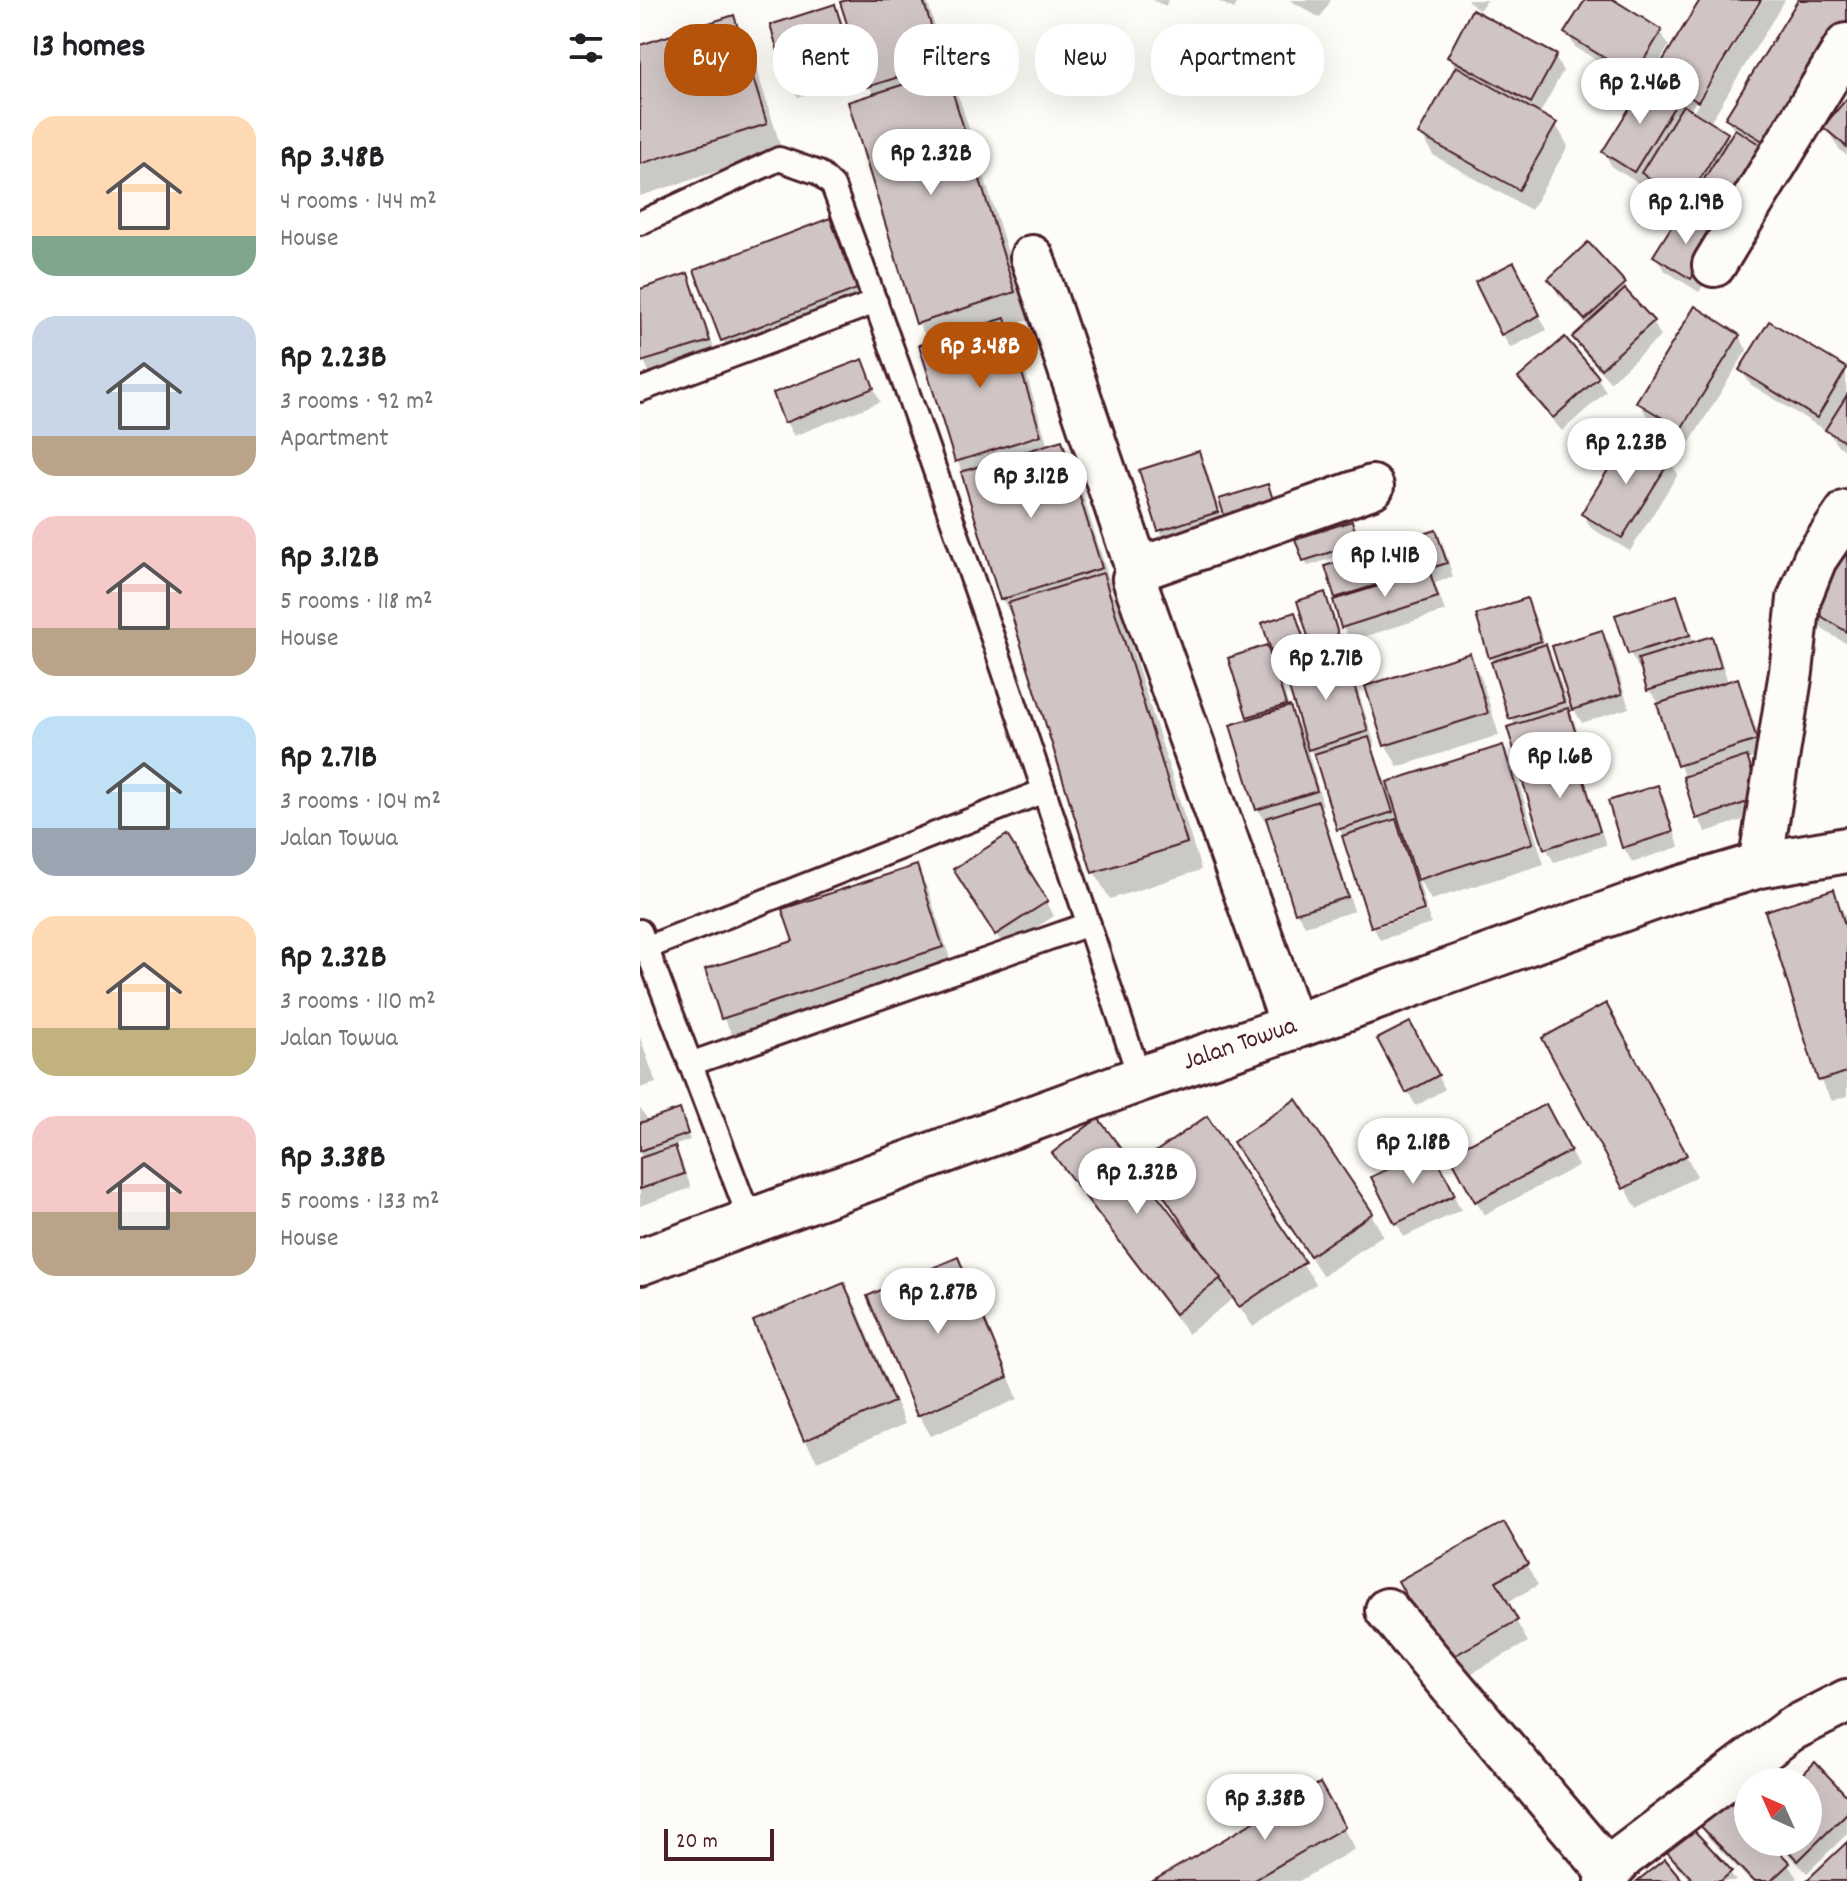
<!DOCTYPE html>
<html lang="en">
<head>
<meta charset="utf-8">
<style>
  :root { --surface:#fff; --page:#f2f2f2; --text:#202124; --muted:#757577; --accent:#b45309 }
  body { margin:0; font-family:Dekko,sans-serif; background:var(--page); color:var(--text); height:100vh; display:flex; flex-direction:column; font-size:30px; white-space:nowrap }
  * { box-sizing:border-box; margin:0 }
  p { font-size:26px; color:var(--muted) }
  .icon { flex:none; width:44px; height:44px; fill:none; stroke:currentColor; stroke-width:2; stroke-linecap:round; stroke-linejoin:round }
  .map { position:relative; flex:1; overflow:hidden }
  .sheet { display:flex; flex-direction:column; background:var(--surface); width:640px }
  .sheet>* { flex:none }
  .hud { position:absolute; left:24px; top:24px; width:760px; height:72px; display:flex; gap:16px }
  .needle { width:52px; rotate:315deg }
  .controls { position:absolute; left:1094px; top:1768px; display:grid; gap:16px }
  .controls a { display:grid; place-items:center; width:88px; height:88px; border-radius:50%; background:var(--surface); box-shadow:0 8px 32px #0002; font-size:40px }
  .scale { position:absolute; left:24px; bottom:20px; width:110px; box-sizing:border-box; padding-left:8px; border:4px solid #4a1f2b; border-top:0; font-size:22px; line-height:28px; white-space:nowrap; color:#4a1f2b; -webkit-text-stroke:6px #fdfcf7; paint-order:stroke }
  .price { position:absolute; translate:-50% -68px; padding:0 18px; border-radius:28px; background:#fff; color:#222; font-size:26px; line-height:52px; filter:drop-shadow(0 2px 4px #0008) }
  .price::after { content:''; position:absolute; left:50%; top:48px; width:24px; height:18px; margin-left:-12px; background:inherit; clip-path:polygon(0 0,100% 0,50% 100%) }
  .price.active { background:var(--accent); color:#fff }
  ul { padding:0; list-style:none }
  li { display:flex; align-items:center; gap:24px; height:200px; padding:0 32px }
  li span { display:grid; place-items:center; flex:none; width:224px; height:160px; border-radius:24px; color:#555 }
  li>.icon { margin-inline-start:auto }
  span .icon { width:96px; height:96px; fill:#fffc; stroke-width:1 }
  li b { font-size:34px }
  h2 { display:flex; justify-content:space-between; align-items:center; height:96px; padding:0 32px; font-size:34px }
  .pill { padding:0 28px; border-radius:32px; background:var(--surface); box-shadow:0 8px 32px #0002; font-size:28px; line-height:72px }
  .pill.active { background:var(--accent); color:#fff }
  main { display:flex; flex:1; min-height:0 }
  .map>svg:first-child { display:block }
  .shadow { fill:#0003; fill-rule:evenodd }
  .building { fill:#d0c5c4; stroke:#4a1f2b; stroke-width:2 }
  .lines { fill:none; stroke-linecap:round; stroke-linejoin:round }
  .lane-casing { stroke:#4a1f2b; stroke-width:28 }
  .street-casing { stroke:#4a1f2b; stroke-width:48 }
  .primary-casing { stroke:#4a1f2b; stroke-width:50 }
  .lane { stroke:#fdfcf7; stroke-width:22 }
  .street { stroke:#fdfcf7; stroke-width:42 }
  .primary { stroke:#fdfcf7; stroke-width:44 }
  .labels { text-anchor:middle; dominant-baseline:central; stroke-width:6; stroke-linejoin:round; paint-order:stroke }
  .street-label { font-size:26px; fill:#4a1f2b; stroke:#fdfcf7 }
</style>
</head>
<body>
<main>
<section class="sheet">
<h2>13 homes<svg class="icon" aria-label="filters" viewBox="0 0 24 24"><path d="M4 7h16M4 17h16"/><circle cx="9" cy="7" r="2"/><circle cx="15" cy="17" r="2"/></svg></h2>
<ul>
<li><span style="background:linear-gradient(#ffd9b3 75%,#7fa58c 0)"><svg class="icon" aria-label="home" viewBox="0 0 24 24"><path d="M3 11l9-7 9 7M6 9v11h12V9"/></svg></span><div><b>Rp 3.48B</b><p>4 rooms · 144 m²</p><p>House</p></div></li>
<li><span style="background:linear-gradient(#c9d6e8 75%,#b9a48a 0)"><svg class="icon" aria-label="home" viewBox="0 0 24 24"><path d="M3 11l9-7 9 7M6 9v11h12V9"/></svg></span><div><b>Rp 2.23B</b><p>3 rooms · 92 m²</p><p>Apartment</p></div></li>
<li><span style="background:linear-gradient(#f6c9c9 70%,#b9a48a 0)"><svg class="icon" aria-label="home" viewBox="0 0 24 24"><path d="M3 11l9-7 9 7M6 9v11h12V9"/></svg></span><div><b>Rp 3.12B</b><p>5 rooms · 118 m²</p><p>House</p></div></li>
<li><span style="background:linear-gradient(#bfe0f5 70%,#9aa5b1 0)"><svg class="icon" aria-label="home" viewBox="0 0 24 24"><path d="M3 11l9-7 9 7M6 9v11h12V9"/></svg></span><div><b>Rp 2.71B</b><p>3 rooms · 104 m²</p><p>Jalan Towua</p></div></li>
<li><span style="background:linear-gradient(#ffd9b3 70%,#c2b280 0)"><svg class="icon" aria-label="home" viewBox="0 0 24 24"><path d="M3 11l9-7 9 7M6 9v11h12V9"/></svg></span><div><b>Rp 2.32B</b><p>3 rooms · 110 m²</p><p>Jalan Towua</p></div></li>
<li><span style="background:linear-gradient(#f6c9c9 60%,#b9a48a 0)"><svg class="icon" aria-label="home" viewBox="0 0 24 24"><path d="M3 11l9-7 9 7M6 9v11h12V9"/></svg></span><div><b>Rp 3.38B</b><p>5 rooms · 133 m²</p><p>House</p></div></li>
</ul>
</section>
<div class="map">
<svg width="1207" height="1881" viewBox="0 0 1207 1881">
  <rect width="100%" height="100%" fill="#fdfcf7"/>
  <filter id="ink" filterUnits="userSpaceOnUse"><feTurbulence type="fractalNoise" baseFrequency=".0125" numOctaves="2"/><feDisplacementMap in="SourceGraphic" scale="16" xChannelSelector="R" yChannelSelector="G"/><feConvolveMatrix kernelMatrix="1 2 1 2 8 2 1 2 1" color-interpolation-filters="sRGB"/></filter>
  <g filter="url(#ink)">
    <g class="shadow">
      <path d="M 214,0 L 287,1 L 313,84 L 311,84 L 320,100 L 389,320 L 367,327 L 376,341 L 408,446 L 421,442 L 433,463 L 472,589 L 470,590 L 478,603 L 561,870 L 470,899 L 454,872 L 374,620 L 362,599 L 281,346 L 290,344 L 278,323 L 234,96 L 229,86 Z"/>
      <path d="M 512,0 L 528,0 L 526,6 Z"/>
      <path d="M 576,0 L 599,0 L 594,9 Z"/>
      <path d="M 650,0 L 691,0 L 680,18 Z"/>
      <path d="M 827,0 L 847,0 L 839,10 Z"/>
      <path d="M 947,0 L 970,0 L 1021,32 L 1029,46 L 1007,82 L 1027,94 L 1016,75 L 1062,0 L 1118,0 L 1051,109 L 1054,111 L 1123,0 L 1145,0 L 1069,124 L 1087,135 L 1090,140 L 1095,132 L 1087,118 L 1160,0 L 1207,0 L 1207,63 L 1059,292 L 1024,270 L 1015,256 L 1056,225 L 1048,209 L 1011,187 L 1006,178 L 1002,185 L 972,167 L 964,152 L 1004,89 L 935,47 L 927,33 Z"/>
      <path d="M 194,6 L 202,20 L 220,77 L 158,97 L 150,83 Z"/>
      <path d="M 93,18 L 109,45 L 142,151 L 0,196 L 0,47 Z"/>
      <path d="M 809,57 L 915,57 L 923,71 L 899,115 L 916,125 L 928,146 L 891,210 L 793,155 L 781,134 L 817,70 Z"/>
      <path d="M 1207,101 L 1207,156 L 1198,148 L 1186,127 Z"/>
      <path d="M 189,221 L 201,242 L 227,310 L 95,361 L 83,340 Z"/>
      <path d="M 47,276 L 55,290 L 76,355 L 11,376 L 0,352 L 0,291 Z"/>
      <path d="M 881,279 L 907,330 L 870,348 L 862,334 Z"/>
      <path d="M 910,280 L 984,284 L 991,299 L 1013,322 L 1021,336 L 970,382 L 943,352 L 935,338 L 948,326 L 918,294 Z"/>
      <path d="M 1130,324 L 1206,370 L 1207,451 L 1196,444 L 1187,429 L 1186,431 L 1110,384 L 1101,370 Z"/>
      <path d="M 1099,336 L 1107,350 L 1050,442 L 1007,416 L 999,402 Z"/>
      <path d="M 222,361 L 240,402 L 154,436 L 146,422 Z"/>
      <path d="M 958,378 L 966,392 L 922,431 L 889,393 L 881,379 Z"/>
      <path d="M 558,453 L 566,467 L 584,526 L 528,545 L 520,531 L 501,471 Z"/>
      <path d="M 1029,460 L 1038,474 L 990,551 L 951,528 L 943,514 Z"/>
      <path d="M 714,530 L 721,549 L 668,566 L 664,560 Z"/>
      <path d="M 795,533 L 804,547 L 813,577 L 795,583 L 805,611 L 711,641 L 703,627 L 688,567 Z"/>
      <path d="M 1207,548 L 1207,644 L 1182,629 L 1170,608 Z"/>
      <path d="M 684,595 L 692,609 L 735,745 L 732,746 L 746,784 L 862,748 L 874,769 L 904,864 L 791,900 L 778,878 L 786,908 L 732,924 L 678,763 L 665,741 L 683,805 L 679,806 L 685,818 L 714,911 L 665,926 L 657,912 L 629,822 L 626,823 L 618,809 L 611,721 L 591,659 L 626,647 L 636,661 L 654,614 L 662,628 L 674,665 L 681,663 L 676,655 ZM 637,665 L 645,680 L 648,679 L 662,731 L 649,709 Z"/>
      <path d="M 1036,597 L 1044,611 L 1054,643 L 1071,638 L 1079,652 L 1088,683 L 1097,681 L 1105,695 L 1124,754 L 1107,760 L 1114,773 L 1127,812 L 1066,832 L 1058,818 L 1019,703 L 1009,690 L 1002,666 L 998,667 L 990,653 Z"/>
      <path d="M 886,600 L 894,614 L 905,646 L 913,661 L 935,724 L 945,758 L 938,760 L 966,845 L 914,862 L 906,848 L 884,770 L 880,762 L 875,727 L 851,657 Z"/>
      <path d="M 962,632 L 970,646 L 989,708 L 942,723 L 934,709 Z"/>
      <path d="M 829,656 L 841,677 L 859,735 L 758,767 L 746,746 L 728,688 Z"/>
      <path d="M 1017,787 L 1025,801 L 1039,847 L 992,862 L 984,848 L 970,802 Z"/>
      <path d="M 366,838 L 414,916 L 365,948 L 324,883 Z"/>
      <path d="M 276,868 L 288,889 L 313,968 L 95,1039 L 83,1018 L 155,942 Z"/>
      <path d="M 1193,891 L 1207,919 L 1207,1096 L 1192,1101 L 1180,1080 Z"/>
      <path d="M 787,911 L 791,924 L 740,940 L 734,928 Z"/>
      <path d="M 769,1024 L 805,1089 L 776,1106 L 739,1040 Z"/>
      <path d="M 977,1026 L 1057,1176 L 997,1209 L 904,1039 Z"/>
      <path d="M 0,1037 L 16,1083 L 0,1088 Z"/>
      <path d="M 0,1108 L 9,1122 L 42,1118 L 50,1140 L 33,1146 L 42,1162 L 51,1188 L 0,1206 L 0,1160 L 3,1159 L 0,1153 Z"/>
      <path d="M 566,1119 L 676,1284 L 613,1327 L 594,1298 L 548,1334 L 427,1174 L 415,1153 L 551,1244 L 554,1242 L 516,1183 Z"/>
      <path d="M 913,1120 L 938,1166 L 844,1215 L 836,1201 Z"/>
      <path d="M 595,1143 L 731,1214 L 743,1235 L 683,1276 Z"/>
      <path d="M 799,1164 L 821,1210 L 764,1237 L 734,1178 Z"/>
      <path d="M 317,1260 L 329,1281 L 378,1399 L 291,1436 L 279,1415 Z"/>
      <path d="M 204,1285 L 216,1306 L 265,1424 L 177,1461 L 165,1440 Z"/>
      <path d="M 864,1525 L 898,1585 L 866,1603 L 888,1642 L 816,1682 L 804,1661 Z"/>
      <path d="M 1174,1765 L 1207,1799 L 1207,1834 L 1167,1873 L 1136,1842 L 1168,1842 L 1168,1782 Z"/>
      <path d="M 679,1786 L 715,1849 L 659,1881 L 517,1881 Z"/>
      <path d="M 1108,1822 L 1108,1842 L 1127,1842 L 1148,1865 L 1157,1878 L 1154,1881 L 1110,1881 L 1068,1837 L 1060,1823 Z"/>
      <path d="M 1027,1850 L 1090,1872 L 1096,1881 L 1051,1881 L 1035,1864 Z"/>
    </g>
    <g class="building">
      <path d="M 207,0 L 283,0 L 303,63 L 227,87 L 200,2 Z"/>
      <path d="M 945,0 L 974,0 L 1022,30 L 994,76 L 924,33 Z"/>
      <path d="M 1060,0 L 1121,0 L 1058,102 L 1014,75 Z"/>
      <path d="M 1158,0 L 1207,0 L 1207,23 L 1131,146 L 1085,118 Z"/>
      <path d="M 195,4 L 213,63 L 148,84 L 130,25 Z"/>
      <path d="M 832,9 L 917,55 L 891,103 L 807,57 Z"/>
      <path d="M 94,15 L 127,124 L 0,164 L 0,45 Z"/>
      <path d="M 816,66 L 917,123 L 879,190 L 778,134 Z"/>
      <path d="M 306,71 L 375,292 L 276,324 L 208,102 Z"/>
      <path d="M 1007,80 L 1039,99 L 994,172 L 962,152 Z"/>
      <path d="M 1207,98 L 1207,147 L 1183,127 Z"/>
      <path d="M 1043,105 L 1088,133 L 1047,200 L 1001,173 Z"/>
      <path d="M 1095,129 L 1132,152 L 1082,232 L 1045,210 Z"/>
      <path d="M 1040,213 L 1078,236 L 1051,279 L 1013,256 Z"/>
      <path d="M 190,218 L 217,289 L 81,341 L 54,270 Z"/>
      <path d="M 948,242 L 986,283 L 945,320 L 908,279 Z"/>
      <path d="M 874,262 L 900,315 L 861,335 L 835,282 Z"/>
      <path d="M 48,273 L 70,341 L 1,362 L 0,289 Z"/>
      <path d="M 985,289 L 1014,321 L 961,369 L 932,337 Z"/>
      <path d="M 1055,306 L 1100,335 L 1041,429 L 996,402 Z"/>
      <path d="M 365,318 L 401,435 L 315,462 L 279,345 Z"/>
      <path d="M 1129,321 L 1207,368 L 1177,418 L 1099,370 Z"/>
      <path d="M 925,337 L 959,377 L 913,418 L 878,378 Z"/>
      <path d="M 223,359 L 234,388 L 144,423 L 133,393 Z"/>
      <path d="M 1207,395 L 1207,443 L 1185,430 Z"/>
      <path d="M 990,434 L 1031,459 L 982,538 L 941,514 Z"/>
      <path d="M 422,440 L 462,568 L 360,600 L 321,472 Z"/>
      <path d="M 559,451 L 578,512 L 518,531 L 499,470 Z"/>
      <path d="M 628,484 L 637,512 L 588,528 L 579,499 Z"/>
      <path d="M 712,521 L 719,543 L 663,561 L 655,539 Z"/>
      <path d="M 796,530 L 807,563 L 695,598 L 685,566 Z"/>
      <path d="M 1207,544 L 1207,632 L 1168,608 Z"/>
      <path d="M 789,570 L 798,597 L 701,628 L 693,600 Z"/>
      <path d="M 463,573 L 547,843 L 452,873 L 368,603 Z"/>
      <path d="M 685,592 L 702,647 L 674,656 L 657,601 Z"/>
      <path d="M 1037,595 L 1050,635 L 988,654 L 975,615 Z"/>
      <path d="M 887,598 L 901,641 L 849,658 L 836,615 Z"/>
      <path d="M 655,612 L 669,656 L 636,666 L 622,623 Z"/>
      <path d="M 962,630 L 982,694 L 932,710 L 912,646 Z"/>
      <path d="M 1072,636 L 1081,667 L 1007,691 L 998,659 Z"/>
      <path d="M 906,644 L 924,702 L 869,719 L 851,662 Z"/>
      <path d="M 627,645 L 646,705 L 607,717 L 588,658 Z"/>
      <path d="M 704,653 L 728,731 L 668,750 L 644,672 Z"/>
      <path d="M 830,653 L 848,713 L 744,746 L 725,686 Z"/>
      <path d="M 1098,678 L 1117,740 L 1037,766 L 1017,704 Z"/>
      <path d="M 650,706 L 677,791 L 616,810 L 590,725 Z"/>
      <path d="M 928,708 L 939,744 L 878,763 L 867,727 Z"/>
      <path d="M 729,737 L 753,812 L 697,830 L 674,754 Z"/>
      <path d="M 863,745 L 893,843 L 777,880 L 747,782 Z"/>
      <path d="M 935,752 L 960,831 L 904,849 L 879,770 Z"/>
      <path d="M 1107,756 L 1120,798 L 1056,819 L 1043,777 Z"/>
      <path d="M 1018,785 L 1033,832 L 982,848 L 968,801 Z"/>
      <path d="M 678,801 L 708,897 L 655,913 L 626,818 Z"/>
      <path d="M 756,819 L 784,910 L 731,927 L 702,836 Z"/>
      <path d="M 367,835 L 408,901 L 355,935 L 313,869 Z"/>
      <path d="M 277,865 L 303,947 L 81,1019 L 65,969 L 153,941 L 142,909 Z"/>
      <path d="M 1194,889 L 1207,932 L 1207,1072 L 1178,1081 L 1125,911 Z"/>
      <path d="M 966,1003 L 1047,1155 L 983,1189 L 902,1038 Z"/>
      <path d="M 770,1022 L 799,1075 L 766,1093 L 737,1039 Z"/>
      <path d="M 656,1099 L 733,1213 L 670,1256 L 593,1142 Z"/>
      <path d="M 906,1104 L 931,1151 L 835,1202 L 809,1154 Z"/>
      <path d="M 40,1109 L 48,1134 L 0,1151 L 0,1123 Z"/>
      <path d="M 567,1116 L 665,1262 L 599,1307 L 501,1162 Z"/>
      <path d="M 458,1118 L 581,1278 L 535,1314 L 412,1153 Z"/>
      <path d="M 35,1146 L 44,1174 L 0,1189 L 0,1158 Z"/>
      <path d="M 792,1148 L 815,1195 L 755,1224 L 731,1177 Z"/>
      <path d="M 318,1257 L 368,1377 L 277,1416 L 227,1296 Z"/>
      <path d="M 204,1283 L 254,1402 L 164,1441 L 113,1321 Z"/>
      <path d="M 864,1522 L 888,1564 L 856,1581 L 878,1620 L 803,1662 L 758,1581 Z"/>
      <path d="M 1175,1762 L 1207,1796 L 1207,1813 L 1158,1861 L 1140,1842 L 1168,1842 L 1168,1782 L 1155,1782 Z"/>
      <path d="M 680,1783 L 705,1827 L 612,1881 L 513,1881 Z"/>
      <path d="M 1086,1796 L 1108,1819 L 1108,1842 L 1130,1842 L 1150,1863 L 1131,1881 L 1113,1881 L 1057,1822 Z"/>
      <path d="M 1050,1826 L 1092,1871 L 1081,1881 L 1054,1881 L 1025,1850 Z"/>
      <path d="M 1207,1842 L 1207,1881 L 1168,1881 L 1167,1880 Z"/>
      <path d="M 1025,1859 L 1043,1881 L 997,1881 Z"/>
    </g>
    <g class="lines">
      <g class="lane-casing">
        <g id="lane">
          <path d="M 0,223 L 139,159 L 179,173 L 193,186 C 302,481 401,780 500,1079"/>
          <path d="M 0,390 L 236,302"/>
          <path d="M 0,931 L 110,1220"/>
          <path d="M 6,948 L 404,791"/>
          <path d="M 50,1064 L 449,924"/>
        </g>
      </g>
      <g class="street-casing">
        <g id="street">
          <path d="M 392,257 L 498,571"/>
          <path d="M 1074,265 L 1207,45"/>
          <path d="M 1120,865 L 1151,672 L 1159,599 L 1175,559 L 1207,512"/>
          <path d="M 653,1027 L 494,579 L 503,568 L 732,487"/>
          <path d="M 747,1610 L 969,1872"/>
          <path d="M 967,1881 L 969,1872 L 984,1856 L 1150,1730 L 1207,1701"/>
        </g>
      </g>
      <g class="primary-casing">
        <path id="primary" d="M 0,1262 L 500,1079 L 653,1027 L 1026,893 L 1120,865 L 1207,850"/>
      </g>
      <use href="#lane" class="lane"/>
      <use href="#street" class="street"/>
      <use href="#primary" class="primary"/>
    </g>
  </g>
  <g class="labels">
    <g class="street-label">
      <text transform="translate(600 1045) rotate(-19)">Jalan Towua</text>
    </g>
  </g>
</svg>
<div class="controls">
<a><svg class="needle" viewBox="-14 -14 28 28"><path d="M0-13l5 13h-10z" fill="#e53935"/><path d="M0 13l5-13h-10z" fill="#757577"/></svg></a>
</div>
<div class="scale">20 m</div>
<b class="price" style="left:1000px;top:126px">Rp 2.46B</b>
<b class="price" style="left:291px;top:197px">Rp 2.32B</b>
<b class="price" style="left:1046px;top:246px">Rp 2.19B</b>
<b class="price active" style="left:340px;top:390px">Rp 3.48B</b>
<b class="price" style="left:986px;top:486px">Rp 2.23B</b>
<b class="price" style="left:391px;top:520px">Rp 3.12B</b>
<b class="price" style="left:745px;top:599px">Rp 1.41B</b>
<b class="price" style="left:686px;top:702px">Rp 2.71B</b>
<b class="price" style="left:920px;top:800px">Rp 1.6B</b>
<b class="price" style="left:773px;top:1186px">Rp 2.18B</b>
<b class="price" style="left:497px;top:1216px">Rp 2.32B</b>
<b class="price" style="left:298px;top:1336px">Rp 2.87B</b>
<b class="price" style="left:625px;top:1842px">Rp 3.38B</b>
<div class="hud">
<a class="pill active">Buy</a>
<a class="pill">Rent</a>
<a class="pill">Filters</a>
<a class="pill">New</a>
<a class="pill">Apartment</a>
</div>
</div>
</main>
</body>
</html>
